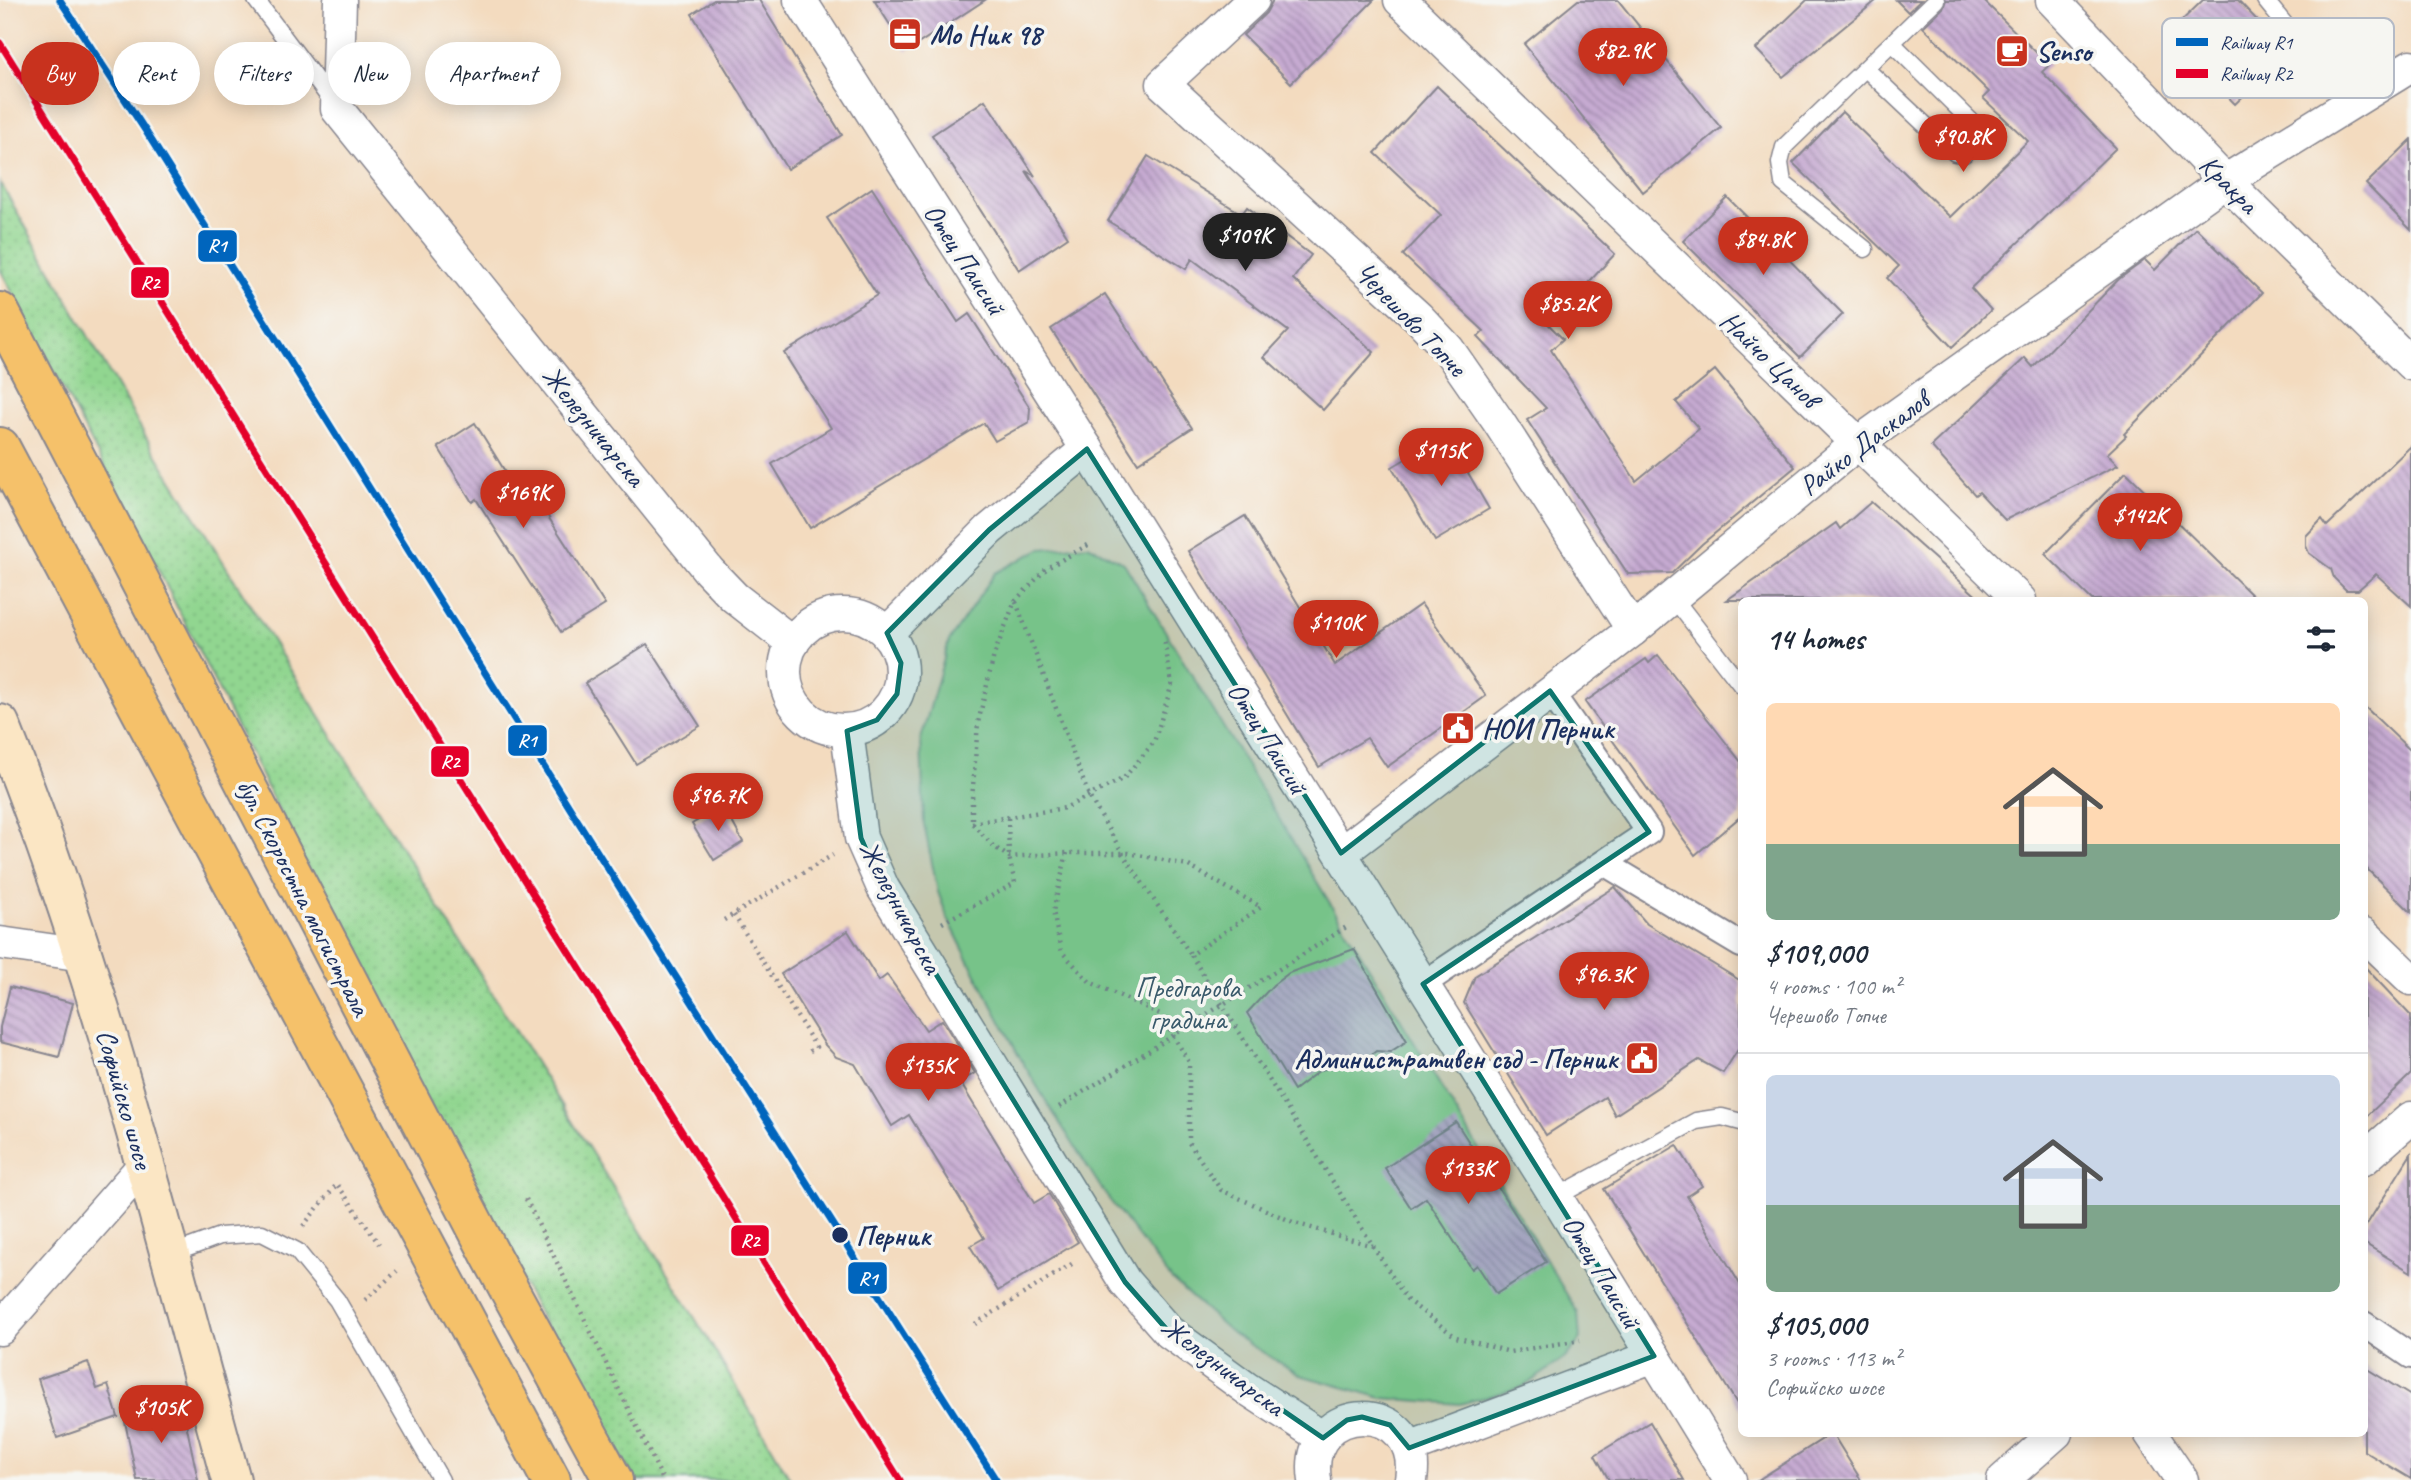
<!DOCTYPE html>
<html lang="en">
<head>
<meta charset="utf-8">
<style>
  :root { --surface:#fff; --page:#f6f6f7; --text:#1f2937; --muted:#747a83; --line:#e0e1e3; --accent:#c8321e }
  body { margin:0; font-family:Caveat,sans-serif; background:var(--page); color:var(--text); height:100vh; display:flex; flex-direction:column; font-size:26px; white-space:nowrap }
  * { box-sizing:border-box; margin:0 }
  p { font-size:23px; color:var(--muted) }
  .icon { flex:none; width:38px; height:38px; fill:none; stroke:currentColor; stroke-width:2; stroke-linecap:round; stroke-linejoin:round }
  .map { position:relative; flex:1; overflow:hidden }
  .sheet { position:absolute; left:1738px; top:597px; width:630px; height:840px; display:flex; flex-direction:column; background:var(--surface); border-radius:10px; box-shadow:0 4px 18px #0003 }
  .sheet>* { flex:none }
  .top-card { position:absolute; left:21px; top:42px; width:665px; height:63px; display:flex; gap:14px }
  .price { position:absolute; translate:-50% -60px; padding:0 16px; border-radius:24px; background:var(--accent); color:#fff; font-size:23px; line-height:46px; filter:drop-shadow(0 2px 4px #0008) }
  .price::after { content:''; position:absolute; left:50%; top:42px; width:21px; height:16px; margin-left:-10px; background:inherit; clip-path:polygon(0 0,100% 0,50% 100%) }
  .price.current { background:#222; color:#fff }
  ul { padding:0; list-style:none }
  li { display:grid; align-content:center; gap:14px; height:371px; padding:0 28px }
  li+li { border-top:2px solid var(--line) }
  li span { display:grid; place-items:center; height:217px; border-radius:10px; color:#555 }
  li>.icon { margin-inline-start:auto }
  span .icon { width:126px; height:126px; fill:#fffc; stroke-width:1 }
  li b { font-size:30px }
  h2 { display:flex; justify-content:space-between; align-items:center; height:84px; padding:0 28px; font-size:30px }
  .chip { padding:0 24px; border-radius:32px; background:var(--surface); box-shadow:0 4px 18px #0003; font-size:24px; line-height:63px }
  .chip.current { background:var(--accent); color:#fff }
  .map>svg:first-child { display:block }
  .grass { fill:url(#grass-dots); stroke:#568277; stroke-width:2 }
  .green { fill:#91d690; stroke:#568277; stroke-width:2 }
  .building { fill:url(#building-back-hatch) }
  .lines { fill:none; stroke-linecap:round; stroke-linejoin:round }
  .service-casing { stroke:#87858e; stroke-width:19 }
  .pedestrian-casing { stroke:#87858e; stroke-width:28 }
  .minor-casing { stroke:#87858e; stroke-width:35 }
  .secondary-casing { stroke:#87858e; stroke-width:42 }
  .trunk-casing { stroke:#87858e; stroke-width:42 }
  .path { stroke:#87858e; stroke-width:4.5; stroke-dasharray:2 5; stroke-linecap:butt }
  .service { stroke:#fff; stroke-width:16 }
  .pedestrian { stroke:#fff; stroke-width:24 }
  .minor { stroke:#fff; stroke-width:32 }
  .secondary { stroke:#fbe6c4; stroke-width:38 }
  .trunk { stroke:#f5c16b; stroke-width:38 }
  .rail-1-casing { stroke:#f6f6f2; stroke-width:12 }
  .rail-2-casing { stroke:#f6f6f2; stroke-width:12 }
  .rail-1 { stroke:#0065bd; stroke-width:7 }
  .rail-2 { stroke:#e4002b; stroke-width:7 }
  .marked { fill:#0f766e; fill-opacity:0.2; stroke:#0f766e; stroke-width:5; stroke-linejoin:round }
  .stop-dot { fill:#1b2f5e; stroke:#f6f6f2; stroke-width:2.5 }
  .labels { text-anchor:middle; dominant-baseline:central; stroke-width:7; stroke-linejoin:round; paint-order:stroke }
  .poi-label { font-size:28px; font-weight:bold; fill:#1b2f5e; stroke:#f6f6f2; text-anchor:start }
  .street-label { font-size:28px; fill:#1b2f5e; stroke:#f6f6f2 }
  .park-label { font-size:28px; fill:#38596a; stroke:#f6f6f2 }
  .stop-label { font-size:28px; font-weight:bold; fill:#1b2f5e; stroke:#f6f6f2; text-anchor:start }
  .key { fill:#f6f6f2; stroke:#b4bac6; stroke-width:2 }
  .key-label { font-size:19px; fill:#1b2f5e }
  .line-badge { stroke:#f6f6f2; stroke-width:2.5 }
  .badge-label { font-size:19px; text-anchor:middle; font-weight:bold; fill:#fff }
</style>
</head>
<body>
<div class="map">
<svg width="2411" height="1480" viewBox="0 0 2411 1480">
  <defs>
    <pattern id="grass-dots" width="8" height="8" patternUnits="userSpaceOnUse" patternTransform="scale(1.75)"><rect width="8" height="8" fill="#91d690"/><path d="M2 2h.1M6 6h.1" fill="none" stroke="#7cb87f" stroke-width="1.8" stroke-linecap="round"/></pattern>
    <pattern id="building-back-hatch" width="6" height="6" patternUnits="userSpaceOnUse" patternTransform="scale(1.75)"><rect width="6" height="6" fill="#c6aad1"/><path d="M-1 5l2 2M0 0l6 6M5-1l2 2" fill="none" stroke="#a08bad"/></pattern>
  </defs>
  <rect width="100%" height="100%" fill="#f6f6f2"/>
  <filter id="ink" filterUnits="userSpaceOnUse"><feTurbulence type="fractalNoise" baseFrequency=".0143" numOctaves="2"/><feDisplacementMap in="SourceGraphic" scale="14" xChannelSelector="R" yChannelSelector="G"/><feConvolveMatrix kernelMatrix="1 2 1 2 8 2 1 2 1" color-interpolation-filters="sRGB"/></filter>
  <filter id="wash" filterUnits="userSpaceOnUse"><feTurbulence type="fractalNoise" baseFrequency=".00686" numOctaves="4" result="noise"/><feDisplacementMap in="SourceGraphic" scale="28" xChannelSelector="R" yChannelSelector="G"/><feGaussianBlur stdDeviation="1.57" result="paint"/><feColorMatrix in="noise" values="0 0 0 0 0 0 0 0 0 0 0 0 0 0 0 0 0 1.4 0 .05"/><feComposite in="paint" operator="in"/></filter>
  <g filter="url(#wash)">
    <rect width="100%" height="100%" fill="#f3dbbf"/>
    <path class="grass" d="M 0,182 L 154,451 L 706,1336 L 791,1480 L 635,1480 L 552,1338 L 379,1011 L 150,553 L 0,269 Z"/>
    <path class="green" d="M 1088,545 L 1124,563 L 1578,1313 L 1580,1340 L 1565,1358 L 1523,1387 L 1460,1404 L 1382,1398 L 1300,1375 L 1233,1334 L 1172,1280 L 1105,1194 L 1052,1111 L 1023,1063 L 970,963 L 948,919 L 938,892 L 924,825 L 921,739 L 949,641 L 995,573 L 1040,549 Z"/>
    <g id="blocks">
      <g class="building">
        <path d="M 714,0 L 759,0 L 842,135 L 787,169 L 692,14 Z"/>
        <path d="M 874,0 L 985,0 L 907,51 Z"/>
        <path d="M 1273,0 L 1374,0 L 1291,83 L 1243,35 L 1266,13 Z"/>
        <path d="M 1578,0 L 1618,0 L 1721,128 L 1643,192 L 1524,44 Z"/>
        <path d="M 1807,0 L 1877,0 L 1783,77 L 1756,49 Z"/>
        <path d="M 1896,0 L 1921,0 L 1908,12 Z"/>
        <path d="M 1946,0 L 1983,0 L 2049,65 L 2042,72 L 2116,148 L 1971,288 L 1991,310 L 1952,347 L 1887,278 L 1899,266 L 1793,163 L 1842,112 L 1950,217 L 2028,141 L 1983,98 L 1989,92 L 1923,27 L 1943,8 Z"/>
        <path d="M 2203,0 L 2238,0 L 2288,53 L 2235,104 L 2168,34 Z"/>
        <path d="M 1437,86 L 1615,254 L 1549,325 L 1563,339 L 1551,350 L 1636,481 L 1699,429 L 1676,402 L 1715,370 L 1795,467 L 1702,544 L 1672,573 L 1628,574 L 1527,420 L 1546,408 L 1478,337 L 1484,331 L 1403,255 L 1441,215 L 1375,153 Z"/>
        <path d="M 985,100 L 1035,176 L 1026,171 L 1068,237 L 1019,270 L 932,135 Z"/>
        <path d="M 2411,140 L 2411,230 L 2366,184 Z"/>
        <path d="M 1148,156 L 1242,214 L 1247,207 L 1311,255 L 1293,279 L 1374,352 L 1323,410 L 1264,357 L 1288,331 L 1192,259 L 1186,269 L 1108,221 Z"/>
        <path d="M 872,188 L 958,322 L 969,314 L 1030,408 L 1029,422 L 995,441 L 984,423 L 810,528 L 772,464 L 831,428 L 784,353 L 877,295 L 827,218 Z"/>
        <path d="M 1727,197 L 1843,314 L 1800,357 L 1683,241 Z"/>
        <path d="M 2196,228 L 2262,293 L 2124,434 L 2126,436 L 2107,454 L 2118,465 L 2005,520 L 1979,492 L 1975,495 L 1931,446 L 2025,358 L 2033,367 L 2119,279 L 2145,260 L 2155,270 Z"/>
        <path d="M 1105,294 L 1192,428 L 1138,463 L 1051,329 Z"/>
        <path d="M 475,423 L 526,505 L 536,498 L 605,605 L 561,632 L 476,499 L 472,502 L 438,447 Z"/>
        <path d="M 1446,435 L 1489,509 L 1435,541 L 1392,467 Z"/>
        <path d="M 2411,446 L 2411,606 L 2376,574 L 2358,590 L 2346,590 L 2334,578 L 2331,569 L 2309,553 L 2306,546 L 2306,536 L 2322,519 L 2327,526 Z"/>
        <path d="M 2126,472 L 2257,600 L 2092,600 L 2045,554 Z"/>
        <path d="M 1871,502 L 1981,600 L 1727,600 L 1836,523 L 1840,529 Z"/>
        <path d="M 1245,516 L 1335,665 L 1421,604 L 1486,696 L 1387,767 L 1367,738 L 1319,767 L 1188,551 Z"/>
        <path d="M 647,644 L 700,726 L 636,764 L 585,683 Z"/>
        <path d="M 1658,655 L 1741,762 L 1741,816 L 1695,855 L 1585,702 L 1646,659 L 1649,663 Z"/>
        <path d="M 2364,706 L 2411,751 L 2411,912 L 2364,866 Z"/>
        <path d="M 723,805 L 743,842 L 714,860 L 692,824 Z"/>
        <path d="M 1615,887 L 1647,924 L 1741,981 L 1741,1045 L 1723,1073 L 1699,1060 L 1615,1115 L 1605,1097 L 1546,1135 L 1464,1003 L 1475,976 Z"/>
        <path d="M 848,931 L 879,981 L 887,975 L 926,1030 L 942,1020 L 975,1073 L 960,1082 L 997,1143 L 1034,1203 L 1049,1194 L 1078,1242 L 998,1291 L 970,1246 L 984,1238 L 909,1115 L 892,1126 L 855,1064 L 836,1057 L 825,1045 L 781,974 Z"/>
        <path d="M 1354,949 L 1407,1041 L 1390,1052 L 1376,1051 L 1364,1061 L 1320,1070 L 1294,1090 L 1247,1013 L 1273,985 L 1289,973 Z"/>
        <path d="M 2364,966 L 2411,1016 L 2411,1074 L 2364,1119 Z"/>
        <path d="M 10,987 L 73,1003 L 59,1057 L 0,1042 L 0,1027 Z"/>
        <path d="M 1456,1122 L 1546,1262 L 1496,1294 L 1477,1265 L 1472,1269 L 1426,1198 L 1411,1208 L 1385,1168 Z"/>
        <path d="M 1677,1145 L 1702,1186 L 1687,1196 L 1741,1286 L 1741,1410 L 1604,1189 Z"/>
        <path d="M 2411,1154 L 2411,1272 L 2364,1243 L 2364,1229 Z"/>
        <path d="M 88,1362 L 97,1389 L 108,1385 L 118,1417 L 57,1438 L 38,1379 Z"/>
        <path d="M 2364,1367 L 2411,1396 L 2411,1479 L 2364,1451 Z"/>
        <path d="M 182,1404 L 198,1480 L 137,1480 L 124,1417 Z"/>
        <path d="M 1650,1422 L 1684,1480 L 1609,1480 L 1595,1455 Z"/>
        <path d="M 1832,1433 L 1861,1480 L 1758,1480 Z"/>
      </g>
    </g>
  </g>
  <g filter="url(#ink)">
    <use href="#blocks" fill-opacity="0" stroke="#87858e" stroke-width="2"/>
    <g class="lines">
      <g class="service-casing">
        <g id="service">
          <path d="M 256,0 L 334,104"/>
          <path d="M 2265,0 L 2350,104"/>
          <path d="M 1866,69 L 1955,153 L 1964,154 L 1974,146 L 1980,130 L 1892,43"/>
          <path d="M 1865,249 L 1783,183 L 1780,163 L 1784,147 L 1936,0"/>
          <path d="M 1672,596 L 1741,685"/>
          <path d="M 1556,1197 L 1696,1121 L 1722,1117 L 1741,1122"/>
          <path d="M 169,1255 L 220,1236 L 262,1233 L 297,1251 L 337,1300 L 441,1480"/>
        </g>
      </g>
      <g class="pedestrian-casing">
        <g id="pedestrian">
          <path d="M 1604,863 L 1741,945"/>
          <path d="M 1423,984 L 1649,832 L 1550,691"/>
          <path d="M 2364,1324 L 2411,1356"/>
        </g>
      </g>
      <g class="minor-casing">
        <g id="minor">
          <path d="M 340,0 L 337,109 L 709,571 L 734,597 L 793,643"/>
          <path d="M 800,0 L 1087,449 L 1556,1197 L 1730,1480"/>
          <path d="M 1253,0 L 1163,84 L 1418,317 L 1448,349 L 1498,421 L 1633,630"/>
          <path d="M 1400,0 L 2020,600"/>
          <path d="M 2052,0 L 2225,181 L 2411,364"/>
          <circle cx="843" cy="672" r="58"/>
          <path d="M 887,633 L 989,530 L 1087,449"/>
          <path d="M 847,731 L 861,838 L 883,888 L 1125,1282 L 1169,1332 L 1246,1388 L 1323,1438"/>
          <path d="M 1341,853 L 1633,630 L 1858,443 L 2225,181 L 2411,66"/>
          <path d="M 2364,934 L 2411,979"/>
          <path d="M 0,943 L 84,955"/>
          <path d="M 2364,1159 L 2411,1118"/>
          <path d="M 0,1329 L 144,1165"/>
          <path d="M 2150,1433 L 2182,1480"/>
          <path d="M 1409,1448 L 1654,1356"/>
          <path d="M 1315,1480 C 1302,1398 1424,1397 1411,1480"/>
          <path d="M 2003,1480 L 2056,1433"/>
        </g>
      </g>
      <g class="secondary-casing">
        <path id="secondary" d="M 0,724 C 99,969 161,1226 231,1480"/>
      </g>
      <g class="trunk-casing">
        <g id="trunk">
          <path d="M 0,312 L 492,1258 L 613,1480"/>
          <path d="M 0,447 L 551,1480"/>
        </g>
      </g>
      <g class="path">
        <path d="M 1088,545 L 1047,568 L 1015,601 L 994,655 L 978,723 L 972,799 L 972,823 L 993,846 L 1009,857 L 1067,853 L 1129,853 L 1187,865 L 1261,907 L 1191,955 L 1407,1300 L 1456,1337 L 1510,1352 L 1580,1340"/>
        <path d="M 1016,602 L 1089,796 L 1123,854 L 1191,955"/>
        <path d="M 972,823 L 1065,808 L 1124,778 L 1154,742 L 1172,684 L 1164,640"/>
        <path d="M 1067,853 L 1053,911 L 1061,951 L 1090,982 L 1160,1014 L 1189,1062 L 1189,1143 L 1221,1190 L 1295,1223 L 1373,1246"/>
        <path d="M 734,915 L 816,1047 L 807,1053"/>
        <path d="M 724,920 L 833,855"/>
        <path d="M 942,923 L 1015,883 L 1009,857 L 1008,817"/>
        <path d="M 1059,1107 L 1348,926"/>
        <path d="M 526,1199 L 663,1480"/>
        <path d="M 303,1226 L 337,1184 L 379,1244"/>
        <path d="M 365,1300 L 397,1271"/>
        <path d="M 975,1324 L 1075,1262"/>
      </g>
      <use href="#service" class="service"/>
      <use href="#pedestrian" class="pedestrian"/>
      <use href="#minor" class="minor"/>
      <use href="#secondary" class="secondary"/>
      <use href="#trunk" class="trunk"/>
      <g class="rail-1-casing">
        <path id="rail-1" d="M 60,0 L 145,130 L 655,944 L 996,1480"/>
      </g>
      <g class="rail-2-casing">
        <path id="rail-2" d="M 0,43 L 900,1480"/>
      </g>
      <use href="#rail-1" class="rail-1"/>
      <use href="#rail-2" class="rail-2"/>
    </g>
  </g>
  <path class="marked" d="M 1087,449 L 1341,853 L 1550,691 L 1649,832 L 1423,984 L 1654,1356 L 1409,1448 L 1390,1425 L 1362,1417 L 1347,1420 L 1323,1438 L 1169,1332 L 1125,1282 L 883,888 L 861,838 L 847,731 L 877,720 L 897,694 L 901,663 L 887,633 L 989,530 Z"/>
  <defs>
    <g id="office-square" transform="scale(1.75)"><rect x="-9" y="-9" width="18" height="18" rx="4" fill="#c8321e" stroke="#f6f6f2"/><path d="M-6-3h4V-5.5h4V-3h4V5H-6ZM-1-4.5V-3h2v-1.5ZM-6 0V1H6V0Z" fill="#fff"/></g>
    <g id="cafe-square" transform="scale(1.75)"><rect x="-9" y="-9" width="18" height="18" rx="4" fill="#c8321e" stroke="#f6f6f2"/><path d="M-5.5-4.5H6V0H3Q3 3.5 0 3.5H-2.5Q-5.5 3.5-5.5 0ZM3-3.2v2h1.7v-2ZM-6 4.5H4V6H-6Z" fill="#fff"/></g>
    <g id="civic-square" transform="scale(1.75)"><rect x="-9" y="-9" width="18" height="18" rx="4" fill="#c8321e" stroke="#f6f6f2"/><path d="M-.6-6.5H3V-4.5H.6V-3L4-1V1h2V6H-6V1h2V-1L-.6-3ZM-1.2 2.5V6h2.4V2.5Z" fill="#fff"/></g>
  </defs>
  <g fill-rule="evenodd">
    <use href="#office-square" x="905" y="34"/>
    <use href="#cafe-square" x="2012" y="51"/>
    <use href="#civic-square" x="1458" y="728"/>
    <use href="#civic-square" x="1642" y="1058"/>
  </g>
  <circle class="stop-dot" cx="840" cy="1235" r="9"/>
  <g class="labels">
    <g class="poi-label">
      <text x="930" y="34">Мо Ник 98</text>
      <text x="2036" y="51">Senso</text>
      <text x="1482" y="728">НОИ Перник</text>
      <text x="1618" y="1058" text-anchor="end">Административен съд - Перник</text>
    </g>
    <g class="street-label">
      <text transform="translate(2229 184) rotate(45)">Кракра</text>
      <text transform="translate(965 259) rotate(57)">Отец Паисий</text>
      <text transform="translate(1411 319) rotate(46)">Черешово Топче</text>
      <text transform="translate(1770 359) rotate(44)">Найчо Цанов</text>
      <text transform="translate(594 426) rotate(51)">Железничарска</text>
      <text transform="translate(1864 443) rotate(-37)">Райко Даскалов</text>
      <text transform="translate(1268 738) rotate(58)">Отец Паисий</text>
      <text transform="translate(304 897) rotate(63)">бул. Скоростна магистрала</text>
      <text transform="translate(901 907) rotate(62)">Железничарска</text>
      <text transform="translate(125 1099) rotate(74)">Софийско шосе</text>
      <text transform="translate(1602 1272) rotate(59)">Отец Паисий</text>
      <text transform="translate(1223 1366) rotate(37)">Железничарска</text>
    </g>
    <g class="park-label">
      <text x="1188" y="987">Предгарова<tspan x="1188" dy="32">градина</tspan></text>
    </g>
    <g class="stop-label">
      <text x="856" y="1235">Перник</text>
    </g>
  </g>
  <rect x="2162" y="18" width="232" height="80" rx="10" class="key"/>
  <rect x="2176" y="38" width="32" height="8" fill="#0065bd"/>
  <rect x="2176" y="69" width="32" height="9" fill="#e4002b"/>
  <g class="key-label">
    <text x="2220" y="49">Railway R1</text>
    <text x="2220" y="80">Railway R2</text>
  </g>
  <g class="line-badge">
    <rect x="197" y="229" width="41" height="34" rx="7" fill="#0065bd"/>
    <rect x="130" y="266" width="40" height="33" rx="7" fill="#e4002b"/>
    <rect x="507" y="724" width="41" height="33" rx="7" fill="#0065bd"/>
    <rect x="430" y="745" width="40" height="33" rx="7" fill="#e4002b"/>
    <rect x="730" y="1224" width="40" height="33" rx="7" fill="#e4002b"/>
    <rect x="847" y="1261" width="41" height="34" rx="7" fill="#0065bd"/>
  </g>
  <g class="badge-label">
    <text x="217" y="252">R1</text>
    <text x="150" y="289">R2</text>
    <text x="527" y="747">R1</text>
    <text x="450" y="768">R2</text>
    <text x="750" y="1247">R2</text>
    <text x="868" y="1285">R1</text>
  </g>
</svg>
<b class="price" style="left:1623px;top:88px">$82.9K</b>
<b class="price" style="left:1963px;top:174px">$90.8K</b>
<b class="price current" style="left:1245px;top:273px">$109K</b>
<b class="price" style="left:1763px;top:277px">$84.8K</b>
<b class="price" style="left:1568px;top:341px">$85.2K</b>
<b class="price" style="left:1441px;top:488px">$115K</b>
<b class="price" style="left:523px;top:530px">$169K</b>
<b class="price" style="left:2140px;top:553px">$142K</b>
<b class="price" style="left:1336px;top:660px">$110K</b>
<b class="price" style="left:718px;top:833px">$96.7K</b>
<b class="price" style="left:1604px;top:1012px">$96.3K</b>
<b class="price" style="left:928px;top:1103px">$135K</b>
<b class="price" style="left:1468px;top:1206px">$133K</b>
<b class="price" style="left:161px;top:1445px">$105K</b>
<div class="top-card">
<a class="chip current">Buy</a>
<a class="chip">Rent</a>
<a class="chip">Filters</a>
<a class="chip">New</a>
<a class="chip">Apartment</a>
</div>
<section class="sheet">
<h2>14 homes<svg class="icon" aria-label="filters" viewBox="0 0 24 24"><path d="M4 7h16M4 17h16"/><circle cx="9" cy="7" r="2"/><circle cx="15" cy="17" r="2"/></svg></h2>
<ul>
<li><span style="background:linear-gradient(#ffd9b3 65%,#7fa58c 0)"><svg class="icon" aria-label="home" viewBox="0 0 24 24"><path d="M3 11l9-7 9 7M6 9v11h12V9"/></svg></span><div><b>$109,000</b><p>4 rooms · 100 m²</p><p>Черешово Топче</p></div></li>
<li><span style="background:linear-gradient(#c9d6e8 60%,#7fa58c 0)"><svg class="icon" aria-label="home" viewBox="0 0 24 24"><path d="M3 11l9-7 9 7M6 9v11h12V9"/></svg></span><div><b>$105,000</b><p>3 rooms · 113 m²</p><p>Софийско шосе</p></div></li>
</ul>
</section>
</div>
</body>
</html>
